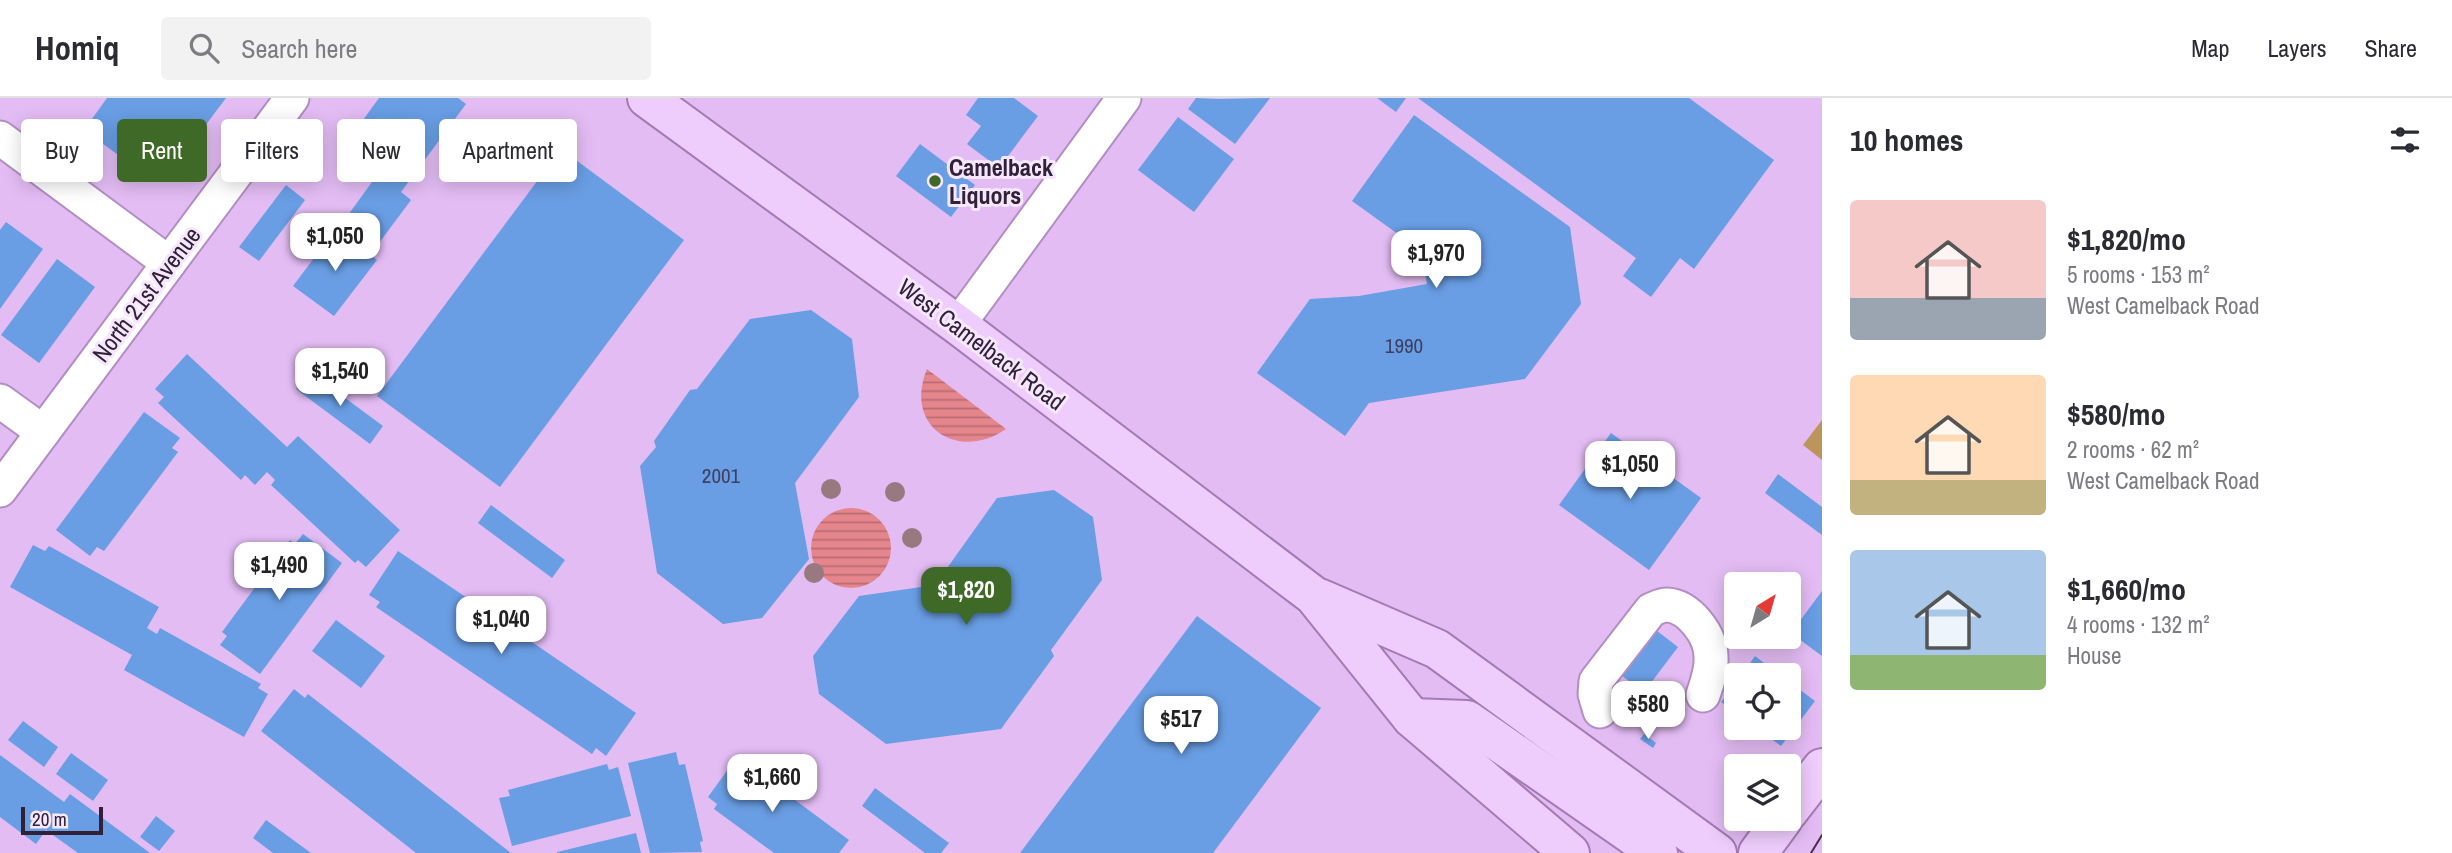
<!DOCTYPE html>
<html lang="en">
<head>
<meta charset="utf-8">
<style>
  :root { --surface:#fff; --page:#f2f2f3; --text:#2b2b33; --muted:#7c7c81; --line:#e1e1e2; --accent:#3f6926 }
  body { margin:0; font-family:"Archivo Narrow",sans-serif; background:var(--page); color:var(--text); height:100vh; display:flex; flex-direction:column; font-size:26px; white-space:nowrap }
  * { box-sizing:border-box; margin:0 }
  p { font-size:23px; color:var(--muted) }
  .icon { flex:none; width:38px; height:38px; fill:none; stroke:currentColor; stroke-width:2; stroke-linecap:round; stroke-linejoin:round }
  .map { position:relative; flex:1; overflow:hidden }
  .panel { display:flex; flex-direction:column; background:var(--surface); width:630px }
  .panel>* { flex:none }
  .top-card { position:absolute; left:21px; top:21px; width:665px; height:63px; display:flex; gap:14px }
  .needle { width:46px; rotate:37deg }
  .buttons { position:absolute; left:1724px; top:474px; display:grid; gap:14px }
  .buttons a { display:grid; place-items:center; width:77px; height:77px; border-radius:7px; background:var(--surface); box-shadow:0 4px 18px #0003; font-size:35px }
  .scale { position:absolute; left:21px; bottom:18px; width:82px; box-sizing:border-box; padding-left:7px; border:4px solid #302136; border-top:0; font-size:19px; line-height:24px; white-space:nowrap; color:#302136; -webkit-text-stroke:5px #f7e7fe; paint-order:stroke }
  .price { position:absolute; translate:-50% -60px; padding:0 16px; border-radius:14px; background:#fff; color:#222; font-size:23px; line-height:46px; filter:drop-shadow(0 2px 4px #0008) }
  .price::after { content:''; position:absolute; left:50%; top:42px; width:21px; height:16px; margin-left:-10px; background:inherit; clip-path:polygon(0 0,100% 0,50% 100%) }
  .price.selected { background:var(--accent); color:#fff }
  ul { padding:0; list-style:none }
  li { display:flex; align-items:center; gap:21px; height:175px; padding:0 28px }
  li span { display:grid; place-items:center; flex:none; width:196px; height:140px; border-radius:7px; color:#555 }
  li>.icon { margin-inline-start:auto }
  span .icon { width:84px; height:84px; fill:#fffc; stroke-width:1 }
  li b { font-size:30px }
  h2 { display:flex; justify-content:space-between; align-items:center; height:84px; padding:0 28px; font-size:30px }
  .pill { padding:0 24px; border-radius:7px; background:var(--surface); box-shadow:0 4px 18px #0003; font-size:24px; line-height:63px }
  .pill.selected { background:var(--accent); color:#fff }
  header { display:flex; align-items:center; gap:42px; box-sizing:border-box; height:98px; padding:0 35px; background:var(--surface); border-bottom:2px solid var(--line) }
  header strong { font-size:33px }
  nav { display:flex; gap:38px; margin-inline-start:auto; font-size:24px }
  .search { width:490px; height:63px; background:var(--page); display:flex; align-items:center; gap:18px; box-sizing:border-box; padding:0 24px; border-radius:7px; color:var(--muted); font-size:26px }
  main { display:flex; flex:1; min-height:0 }
  .map>svg:first-child { display:block }
  .park { fill:#bd955b }
  .water { fill:url(#water-rules) }
  .building { fill:#699ee4 }
  .lines { fill:none; stroke-linecap:round; stroke-linejoin:round }
  .minor-casing { stroke:#b38dc3; stroke-width:37 }
  .major-casing { stroke:#a47ab5; stroke-width:42 }
  .minor { stroke:#fff; stroke-width:33 }
  .major { stroke:#eeccfc; stroke-width:38 }
  .tram { stroke:#43314a; stroke-width:2 }
  .tree { fill:#97797f }
  .poi-dot { fill:#3f6926; stroke:#f7e7fe; stroke-width:2.5 }
  .labels { text-anchor:middle; dominant-baseline:central; stroke-width:6; stroke-linejoin:round; paint-order:stroke }
  .number-label { font-size:21px; fill:#3e4062 }
  .poi-label { font-size:24px; font-weight:bold; fill:#302136; stroke:#f7e7fe; text-anchor:start }
  .street-label { font-size:24px; fill:#302136; stroke:#f7e7fe }
</style>
</head>
<body>
<header>
<strong>Homiq</strong>
<div class="search"><svg class="icon" aria-label="search" viewBox="0 0 24 24"><circle cx="10" cy="10" r="6"/><path d="M15 15l6 6"/></svg>Search here</div>
<nav><a>Map</a><a>Layers</a><a>Share</a></nav>
</header>
<main>
<div class="map">
<svg width="1822" height="755" viewBox="0 0 1822 755">
  <defs>
    <pattern id="water-rules" width="6" height="5" patternUnits="userSpaceOnUse" patternTransform="scale(1.75)"><rect width="6" height="5" fill="#e5858c"/><path d="M0 2.5h6" fill="none" stroke="#ba6c73"/></pattern>
  </defs>
  <rect width="100%" height="100%" fill="#e3bcf4"/>
  <path class="park" d="M 1822,322 L 1822,362 L 1803,347 Z"/>
  <g class="water">
    <path d="M 927,271 L 1006,331 C 958,364 903,329 927,271 Z"/>
    <circle cx="851" cy="450" r="40"/>
  </g>
  <g class="building">
    <path d="M 107,0 L 226,0 L 165,81 L 151,81 L 84,32 Z"/>
    <path d="M 379,0 L 458,0 L 466,6 L 401,94 L 411,102 L 379,145 L 346,120 L 377,77 L 342,51 Z"/>
    <path d="M 978,0 L 1014,0 L 1038,18 L 999,70 L 967,46 L 981,28 L 966,17 Z"/>
    <path d="M 1196,0 L 1218,1 L 1270,0 L 1235,46 L 1188,11 Z"/>
    <path d="M 1377,0 L 1406,0 L 1396,14 Z"/>
    <path d="M 1418,0 L 1689,0 L 1774,62 L 1694,171 L 1680,160 L 1651,199 L 1623,178 L 1636,160 Z"/>
    <path d="M 1414,17 L 1570,129 L 1581,206 L 1525,281 L 1369,305 L 1345,338 L 1257,275 L 1310,201 L 1359,198 L 1427,186 L 1423,164 L 1427,157 L 1352,103 Z"/>
    <path d="M 1178,19 L 1234,61 L 1194,114 L 1138,72 Z"/>
    <path d="M 920,46 L 975,87 L 951,119 L 896,78 Z"/>
    <path d="M 561,51 L 684,142 L 500,389 L 377,298 Z"/>
    <path d="M 286,87 L 305,102 L 259,163 L 239,149 Z"/>
    <path d="M 6,124 L 43,151 L 0,211 L 0,132 Z"/>
    <path d="M 336,131 L 377,162 L 334,218 L 293,188 Z"/>
    <path d="M 57,161 L 95,189 L 39,265 L 1,237 Z"/>
    <path d="M 811,212 L 852,241 L 859,299 L 795,385 L 809,461 L 762,520 L 723,526 L 657,475 L 640,368 L 656,349 L 654,343 L 690,292 L 697,291 L 750,221 Z"/>
    <path d="M 187,256 L 287,349 L 298,338 L 400,432 L 366,469 L 358,462 L 355,465 L 271,387 L 275,382 L 267,374 L 255,387 L 245,377 L 241,382 L 158,305 L 164,299 L 155,291 Z"/>
    <path d="M 310,274 L 383,328 L 370,346 L 296,291 Z"/>
    <path d="M 144,314 L 180,340 L 172,350 L 178,354 L 104,453 L 97,449 L 90,458 L 56,432 Z"/>
    <path d="M 1611,335 L 1701,400 L 1649,472 L 1559,407 Z"/>
    <path d="M 1778,376 L 1822,409 L 1822,437 L 1765,395 Z"/>
    <path d="M 1054,392 L 1093,419 L 1102,482 L 1051,552 L 1054,558 L 1001,631 L 886,646 L 819,596 L 813,558 L 859,498 L 935,487 L 997,400 Z"/>
    <path d="M 491,407 L 565,462 L 552,480 L 478,425 Z"/>
    <path d="M 303,436 L 342,465 L 260,576 L 220,547 L 227,538 L 222,534 L 290,442 L 295,446 Z"/>
    <path d="M 33,447 L 45,453 L 49,448 L 159,509 L 147,530 L 157,536 L 160,530 L 261,586 L 258,590 L 268,596 L 244,639 L 124,572 L 132,557 L 10,489 Z"/>
    <path d="M 398,453 L 636,615 L 606,658 L 596,650 L 592,656 L 376,509 L 380,504 L 369,497 Z"/>
    <path d="M 1822,493 L 1822,558 L 1791,535 Z"/>
    <path d="M 1197,518 L 1321,610 L 1213,755 L 1020,755 Z"/>
    <path d="M 336,522 L 385,558 L 361,590 L 312,553 Z"/>
    <path d="M 1648,526 L 1678,549 L 1644,594 L 1614,572 Z"/>
    <path d="M 1755,558 L 1781,578 L 1741,578 Z"/>
    <path d="M 1788,583 L 1815,603 L 1781,648 L 1756,630 L 1788,630 Z"/>
    <path d="M 1736,584 L 1736,615 L 1721,604 Z"/>
    <path d="M 294,591 L 305,600 L 308,596 L 511,755 L 416,755 L 261,633 Z"/>
    <path d="M 23,623 L 58,649 L 44,669 L 8,642 Z"/>
    <path d="M 1644,636 L 1656,645 L 1653,650 L 1640,641 Z"/>
    <path d="M 676,654 L 679,667 L 685,666 L 703,743 L 700,744 L 702,754 L 650,755 L 628,665 Z"/>
    <path d="M 71,655 L 108,682 L 93,703 L 56,676 Z"/>
    <path d="M 0,657 L 64,704 L 70,696 L 150,755 L 78,755 L 46,732 L 36,746 L 0,719 Z"/>
    <path d="M 737,659 L 849,742 L 839,755 L 774,755 L 714,711 L 717,706 L 708,699 Z"/>
    <path d="M 607,666 L 609,672 L 618,669 L 631,718 L 512,748 L 499,700 L 510,698 L 508,692 Z"/>
    <path d="M 875,690 L 949,745 L 941,755 L 925,755 L 862,708 Z"/>
    <path d="M 156,718 L 175,733 L 159,753 L 140,739 Z"/>
    <path d="M 266,722 L 311,755 L 273,755 L 253,740 Z"/>
    <path d="M 636,735 L 641,755 L 557,755 L 557,754 Z"/>
  </g>
  <g class="lines">
    <g class="minor-casing">
      <g id="minor">
        <path d="M 0,40 L 169,165"/>
        <path d="M 958,227 L 1124,0"/>
        <path d="M 0,303 L 43,334"/>
        <path d="M 0,392 L 292,0"/>
        <path d="M 1600,613 L 1595,596 L 1596,583 L 1651,512 C 1656,510 1661,507 1667,507 C 1689,508 1711,537 1711,559 C 1712,572 1707,585 1703,597"/>
      </g>
    </g>
    <g class="major-casing">
      <g id="major">
        <path d="M 647,0 L 958,227 L 1314,498 L 1412,620 L 1570,755"/>
        <path d="M 1319,500 L 1437,551 L 1717,755"/>
        <path d="M 1412,620 L 1467,622 L 1658,755"/>
        <path d="M 1788,714 L 1822,670"/>
        <path d="M 1758,755 L 1783,721"/>
      </g>
    </g>
    <use href="#minor" class="minor"/>
    <use href="#major" class="major"/>
    <path class="tram" d="M 1811,755 L 1822,737"/>
  </g>
  <g class="tree">
    <circle cx="831" cy="391" r="10"/>
    <circle cx="895" cy="394" r="10"/>
    <circle cx="912" cy="440" r="10"/>
    <circle cx="814" cy="475" r="10"/>
  </g>
  <circle class="poi-dot" cx="935" cy="83" r="7"/>
  <g class="labels">
    <g class="number-label">
      <text x="1404" y="247">1990</text>
      <text x="721" y="377">2001</text>
    </g>
    <g class="poi-label">
      <text x="949" y="69">Camelback<tspan x="949" dy="28">Liquors</tspan></text>
    </g>
    <g class="street-label">
      <text transform="translate(146 196) rotate(-53)">North 21st Avenue</text>
      <text transform="translate(982 246) rotate(37)">West Camelback Road</text>
    </g>
  </g>
</svg>
<div class="buttons">
<a><svg class="needle" viewBox="-14 -14 28 28"><path d="M0-13l5 13h-10z" fill="#e53935"/><path d="M0 13l5-13h-10z" fill="#7c7c81"/></svg></a>
<a><svg class="icon" aria-label="locate" viewBox="0 0 24 24"><circle cx="12" cy="12" r="6"/><path d="M12 2v4M12 18v4M2 12h4M18 12h4"/></svg></a>
<a><svg class="icon" aria-label="layers" viewBox="0 0 24 24"><path d="M12 4l9 5-9 5-9-5zM3 14l9 5 9-5"/></svg></a>
</div>
<div class="scale">20 m</div>
<b class="price" style="left:335px;top:175px">$1,050</b>
<b class="price" style="left:1436px;top:192px">$1,970</b>
<b class="price" style="left:340px;top:310px">$1,540</b>
<b class="price" style="left:1630px;top:403px">$1,050</b>
<b class="price" style="left:279px;top:504px">$1,490</b>
<b class="price selected" style="left:966px;top:529px">$1,820</b>
<b class="price" style="left:501px;top:558px">$1,040</b>
<b class="price" style="left:1648px;top:643px">$580</b>
<b class="price" style="left:1181px;top:658px">$517</b>
<b class="price" style="left:772px;top:716px">$1,660</b>
<div class="top-card">
<a class="pill">Buy</a>
<a class="pill selected">Rent</a>
<a class="pill">Filters</a>
<a class="pill">New</a>
<a class="pill">Apartment</a>
</div>
</div>
<section class="panel">
<h2>10 homes<svg class="icon" aria-label="filters" viewBox="0 0 24 24"><path d="M4 7h16M4 17h16"/><circle cx="9" cy="7" r="2"/><circle cx="15" cy="17" r="2"/></svg></h2>
<ul>
<li><span style="background:linear-gradient(#f6c9c9 70%,#9aa5b1 0)"><svg class="icon" aria-label="home" viewBox="0 0 24 24"><path d="M3 11l9-7 9 7M6 9v11h12V9"/></svg></span><div><b>$1,820/mo</b><p>5 rooms · 153 m²</p><p>West Camelback Road</p></div></li>
<li><span style="background:linear-gradient(#ffd9b3 75%,#c2b280 0)"><svg class="icon" aria-label="home" viewBox="0 0 24 24"><path d="M3 11l9-7 9 7M6 9v11h12V9"/></svg></span><div><b>$580/mo</b><p>2 rooms · 62 m²</p><p>West Camelback Road</p></div></li>
<li><span style="background:linear-gradient(#a9c7e8 75%,#8fb573 0)"><svg class="icon" aria-label="home" viewBox="0 0 24 24"><path d="M3 11l9-7 9 7M6 9v11h12V9"/></svg></span><div><b>$1,660/mo</b><p>4 rooms · 132 m²</p><p>House</p></div></li>
</ul>
</section>
</main>
</body>
</html>
